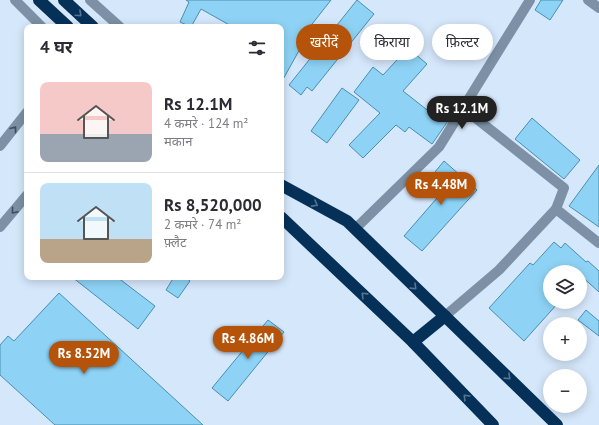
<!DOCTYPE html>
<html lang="hi">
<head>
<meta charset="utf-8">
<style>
  :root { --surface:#fff; --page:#f7f7f7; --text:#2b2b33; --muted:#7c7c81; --line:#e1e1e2; --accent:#b45309 }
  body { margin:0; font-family:"PT Sans","Noto Sans Devanagari",sans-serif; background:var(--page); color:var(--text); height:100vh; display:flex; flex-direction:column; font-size:15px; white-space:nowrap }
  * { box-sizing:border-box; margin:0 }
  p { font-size:13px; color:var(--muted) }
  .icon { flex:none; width:22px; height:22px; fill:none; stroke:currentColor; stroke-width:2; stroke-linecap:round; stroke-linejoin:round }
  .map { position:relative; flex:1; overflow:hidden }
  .details { position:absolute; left:24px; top:24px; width:260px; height:256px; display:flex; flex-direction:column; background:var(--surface); border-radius:8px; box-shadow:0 2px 10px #0003 }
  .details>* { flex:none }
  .guide { position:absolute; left:296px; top:24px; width:243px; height:36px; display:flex; gap:8px }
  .fabs { position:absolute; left:543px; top:265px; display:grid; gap:8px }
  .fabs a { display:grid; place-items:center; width:44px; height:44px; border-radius:50%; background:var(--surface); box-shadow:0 2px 10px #0003; font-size:20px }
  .price { position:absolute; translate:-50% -34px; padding:0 9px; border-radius:14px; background:var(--accent); color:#fff; font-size:13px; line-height:26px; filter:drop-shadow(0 1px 2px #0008) }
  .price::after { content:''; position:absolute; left:50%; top:24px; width:12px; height:9px; margin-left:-6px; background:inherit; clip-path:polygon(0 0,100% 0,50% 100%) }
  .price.selected { background:#222; color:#fff }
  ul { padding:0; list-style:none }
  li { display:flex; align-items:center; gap:12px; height:100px; padding:0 16px }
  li+li { border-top:1px solid var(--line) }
  li span { display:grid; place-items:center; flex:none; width:112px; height:80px; border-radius:8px; color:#555 }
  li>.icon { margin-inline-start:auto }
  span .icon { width:48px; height:48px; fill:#fffc; stroke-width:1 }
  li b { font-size:17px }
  h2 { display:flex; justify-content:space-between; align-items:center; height:48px; padding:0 16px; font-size:17px }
  .pill { padding:0 14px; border-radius:18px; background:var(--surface); box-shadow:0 2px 10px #0003; font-size:14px; line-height:36px }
  .pill.selected { background:var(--accent); color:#fff }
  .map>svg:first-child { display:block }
  .building { fill:#8ed3f6; stroke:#4a8eaf }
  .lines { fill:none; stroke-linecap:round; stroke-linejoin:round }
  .minor { stroke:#7d90a5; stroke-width:10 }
  .highway { stroke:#053159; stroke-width:12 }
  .oneway { stroke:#557592 }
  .oneway2 { stroke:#3c4e62 }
</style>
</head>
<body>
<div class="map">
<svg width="599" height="425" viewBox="0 0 599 425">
  <rect width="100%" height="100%" fill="#d5e7fb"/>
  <g class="building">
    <path d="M 186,0 L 331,0 L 309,28 L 311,29 L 281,83 L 281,27 L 233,27 L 201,9 L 191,27 L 180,22 L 189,2 Z"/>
    <path d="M 357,0 L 374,14 L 312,91 L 307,87 L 301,95 L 289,85 Z"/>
    <path d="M 541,0 L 563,0 L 550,20 L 535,10 Z"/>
    <path d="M 408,48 L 427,64 L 403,91 L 431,113 L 433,110 L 448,121 L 432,144 L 409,127 L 405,132 L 396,125 L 363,158 L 349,145 L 380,113 L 354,92 L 373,67 L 383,75 Z"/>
    <path d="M 342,88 L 359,100 L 327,143 L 311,131 Z"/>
    <path d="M 532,118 L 580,160 L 564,179 L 515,139 Z"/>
    <path d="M 444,161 L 477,190 L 422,251 L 404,236 L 444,190 L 430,178 Z"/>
    <path d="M 599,165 L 599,227 L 569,206 Z"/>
    <path d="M 554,242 L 561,248 L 565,243 L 586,262 L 588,261 L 599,271 L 599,292 L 580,275 L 580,272 L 550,272 L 550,302 L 559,302 L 524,341 L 489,308 L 530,263 L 533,265 Z"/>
    <path d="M 72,277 L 117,277 L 155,306 L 138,329 Z"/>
    <path d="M 174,277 L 185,277 L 190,281 L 178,298 L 166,290 Z"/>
    <path d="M 59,293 L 203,425 L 55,425 L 0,375 L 0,345 L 8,336 L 14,341 Z"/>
    <path d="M 586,310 L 599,321 L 599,336 L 578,320 Z"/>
    <path d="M 268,320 L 284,332 L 228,401 L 212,388 Z"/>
  </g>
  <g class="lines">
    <g class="minor">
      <path d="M 15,0 L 42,27"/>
      <path d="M 90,0 L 120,27"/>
      <path d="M 588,0 L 599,8"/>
      <path d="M 463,108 L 564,188 L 556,209"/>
      <path d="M 0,146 L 27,112"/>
      <path d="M 0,227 L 27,195"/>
      <path d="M 355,229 L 439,147 L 530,0"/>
      <path d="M 445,316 L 499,270 L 556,209 L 599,243"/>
    </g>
    <g class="highway">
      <path d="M 39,0 L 68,27"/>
      <path d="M 64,0 L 93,27"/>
      <path d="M 281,185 L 347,221 L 557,425"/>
      <path d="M 281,217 L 413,342 L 493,425"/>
      <path d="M 413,342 L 445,316"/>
    </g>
  </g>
  <defs><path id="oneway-chevron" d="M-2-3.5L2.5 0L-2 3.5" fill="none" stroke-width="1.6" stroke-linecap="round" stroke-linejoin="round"/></defs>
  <g class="oneway">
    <use href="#oneway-chevron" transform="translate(79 14) rotate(43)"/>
    <use href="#oneway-chevron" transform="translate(315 204) rotate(29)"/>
    <use href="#oneway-chevron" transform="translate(414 287) rotate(44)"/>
    <use href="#oneway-chevron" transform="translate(364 295) rotate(-136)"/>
    <use href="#oneway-chevron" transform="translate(508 377) rotate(44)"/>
    <use href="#oneway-chevron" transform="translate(466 397) rotate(-134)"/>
  </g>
  <g class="oneway2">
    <use href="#oneway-chevron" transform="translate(14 129) rotate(-52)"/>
    <use href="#oneway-chevron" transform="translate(14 211) rotate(130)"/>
  </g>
</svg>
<div class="fabs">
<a><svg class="icon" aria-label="layers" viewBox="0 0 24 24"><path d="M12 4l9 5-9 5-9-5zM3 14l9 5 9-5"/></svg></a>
<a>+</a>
<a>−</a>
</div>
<b class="price selected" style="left:462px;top:130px">Rs 12.1M</b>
<b class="price" style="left:441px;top:206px">Rs 4.48M</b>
<b class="price" style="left:248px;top:360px">Rs 4.86M</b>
<b class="price" style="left:84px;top:375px">Rs 8.52M</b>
<div class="guide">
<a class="pill selected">खरीदें</a>
<a class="pill">किराया</a>
<a class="pill">फ़िल्टर</a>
</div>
<section class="details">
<h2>4 घर<svg class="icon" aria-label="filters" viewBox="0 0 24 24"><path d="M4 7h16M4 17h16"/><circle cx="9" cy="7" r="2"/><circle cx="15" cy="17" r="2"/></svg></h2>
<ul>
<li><span style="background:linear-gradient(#f6c9c9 65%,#9aa5b1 0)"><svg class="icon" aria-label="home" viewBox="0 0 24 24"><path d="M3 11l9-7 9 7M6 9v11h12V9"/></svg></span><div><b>Rs 12.1M</b><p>4 कमरे · 124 m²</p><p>मकान</p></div></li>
<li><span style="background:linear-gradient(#bfe0f5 70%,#b9a48a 0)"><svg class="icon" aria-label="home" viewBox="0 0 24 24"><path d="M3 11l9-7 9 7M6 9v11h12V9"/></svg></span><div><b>Rs 8,520,000</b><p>2 कमरे · 74 m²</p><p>फ़्लैट</p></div></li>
</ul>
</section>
</div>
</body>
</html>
